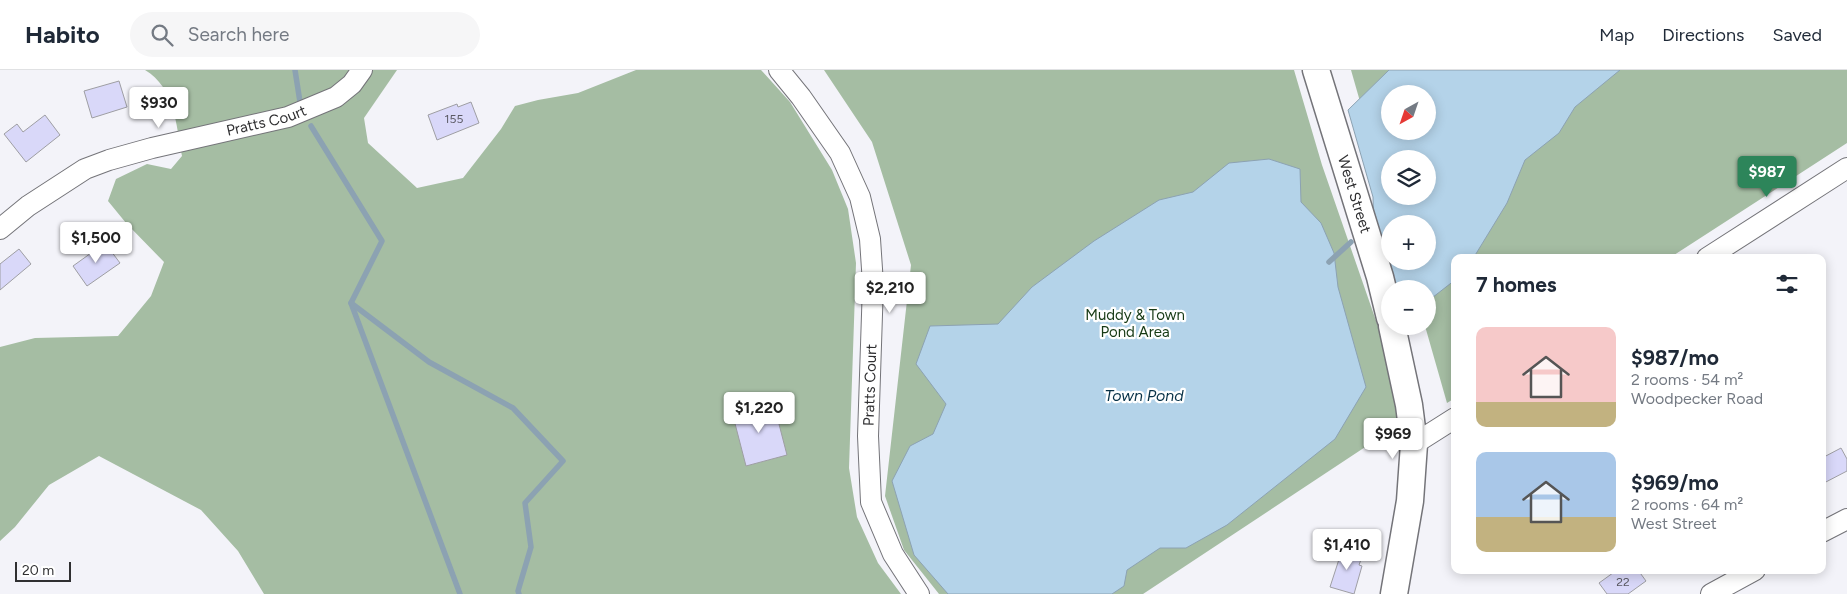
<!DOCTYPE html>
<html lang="en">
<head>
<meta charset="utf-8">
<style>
  :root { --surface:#fff; --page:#f6f6f7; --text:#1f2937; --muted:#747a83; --line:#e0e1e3; --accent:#2d855a }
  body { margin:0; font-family:Figtree,sans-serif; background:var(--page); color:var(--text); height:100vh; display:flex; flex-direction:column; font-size:19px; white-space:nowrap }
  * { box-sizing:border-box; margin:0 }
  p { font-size:16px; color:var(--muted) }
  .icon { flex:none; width:28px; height:28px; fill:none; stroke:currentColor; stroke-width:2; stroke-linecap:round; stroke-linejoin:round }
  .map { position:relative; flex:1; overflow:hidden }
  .side { position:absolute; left:1451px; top:184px; width:375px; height:320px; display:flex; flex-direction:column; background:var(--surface); border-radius:10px; box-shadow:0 2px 12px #0003 }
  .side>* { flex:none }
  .needle { width:32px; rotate:220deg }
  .tools { position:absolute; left:1381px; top:15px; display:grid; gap:10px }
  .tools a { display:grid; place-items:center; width:55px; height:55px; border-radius:50%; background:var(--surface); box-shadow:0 2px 12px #0003; font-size:25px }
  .scale { position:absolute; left:15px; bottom:12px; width:56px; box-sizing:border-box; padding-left:5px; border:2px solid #2f2f31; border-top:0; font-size:14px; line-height:18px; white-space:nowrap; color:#2f2f31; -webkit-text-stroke:4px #fff; paint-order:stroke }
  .price { position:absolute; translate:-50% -42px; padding:0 11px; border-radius:5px; background:#fff; color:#222; font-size:16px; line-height:32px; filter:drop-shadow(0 1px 2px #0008) }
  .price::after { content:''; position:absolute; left:50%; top:30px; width:15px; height:11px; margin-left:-8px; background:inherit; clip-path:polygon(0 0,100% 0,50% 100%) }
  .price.active { background:var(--accent); color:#fff }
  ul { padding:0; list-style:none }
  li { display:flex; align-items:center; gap:15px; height:125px; padding:0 25px }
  li span { display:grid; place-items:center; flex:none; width:140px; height:100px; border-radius:10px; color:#555 }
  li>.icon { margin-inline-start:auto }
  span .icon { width:60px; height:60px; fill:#fffc; stroke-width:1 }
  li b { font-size:21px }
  h2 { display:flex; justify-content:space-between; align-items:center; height:60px; padding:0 25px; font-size:21px }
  header { display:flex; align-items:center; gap:30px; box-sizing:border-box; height:70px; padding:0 25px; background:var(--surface); border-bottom:1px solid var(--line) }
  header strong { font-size:24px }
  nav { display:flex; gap:28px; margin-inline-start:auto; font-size:18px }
  .search { width:350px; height:45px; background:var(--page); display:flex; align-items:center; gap:12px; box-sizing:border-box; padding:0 18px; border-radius:28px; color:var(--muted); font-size:19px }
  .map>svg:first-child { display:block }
  .forest { fill:#a5bda3; fill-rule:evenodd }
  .water { fill:#b4d3e9; stroke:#8ca2b2; fill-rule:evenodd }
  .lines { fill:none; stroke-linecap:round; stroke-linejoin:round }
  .stream { stroke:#8ca2b2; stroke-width:5.5 }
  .building { fill:#d9d8f9; stroke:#9e9ea3 }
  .minor-casing { stroke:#747479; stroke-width:22 }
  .tertiary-casing { stroke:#747479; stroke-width:29 }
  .minor { stroke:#fff; stroke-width:20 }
  .tertiary { stroke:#fff; stroke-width:26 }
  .labels { text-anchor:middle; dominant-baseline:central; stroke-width:4.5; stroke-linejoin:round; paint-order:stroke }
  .number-label { font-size:12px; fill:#5a5963 }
  .street-label { font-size:15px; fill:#2f2f31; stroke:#fff }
  .park-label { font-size:15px; fill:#173a15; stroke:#fff }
  .water-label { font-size:16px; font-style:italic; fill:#083248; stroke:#fff }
</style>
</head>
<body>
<header>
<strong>Habito</strong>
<div class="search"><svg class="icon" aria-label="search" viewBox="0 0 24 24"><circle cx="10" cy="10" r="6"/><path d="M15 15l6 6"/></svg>Search here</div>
<nav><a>Map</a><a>Directions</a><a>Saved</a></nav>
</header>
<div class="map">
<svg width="1847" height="524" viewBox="0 0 1847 524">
  <rect width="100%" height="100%" fill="#f3f3f9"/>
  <g class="forest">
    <path d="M 145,0 L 397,0 L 364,48 L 368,73 L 417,118 L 463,108 L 501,59 L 515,36 L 538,30 L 578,23 L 636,0 L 761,0 L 790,32 L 832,100 L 848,139 L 856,193 L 849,398 L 857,447 L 878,493 L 901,524 L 264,524 L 238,481 L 201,440 L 99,386 L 49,415 L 15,457 L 0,471 L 0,277 L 35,268 L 118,266 L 151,226 L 164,192 L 126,153 L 108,131 L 116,109 L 147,94 L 171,99 L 182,86 C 176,54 175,18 145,0 Z"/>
    <path d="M 824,0 L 1294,0 L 1322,95 L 1383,271 L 1400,354 L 1143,524 L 939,524 L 904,480 L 885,426 L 911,195 L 872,72 Z"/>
    <path d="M 1351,0 L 1847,0 L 1847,73 L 1671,187 L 1455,188 L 1455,328 L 1447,333 L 1425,256 L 1428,256 L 1428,154 L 1395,154 ZM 1390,24 L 1428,24 L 1428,61 L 1390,61 ZM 1390,89 L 1428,89 L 1428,126 L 1390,126 Z"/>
  </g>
  <g class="water">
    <path d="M 1389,0 L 1620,0 L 1575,37 L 1559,63 L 1525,90 L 1507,133 L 1474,187 L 1455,188 L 1455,210 L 1428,231 L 1428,219 L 1392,219 L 1374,164 L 1373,127 L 1348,40 ZM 1390,24 L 1428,24 L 1428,61 L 1390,61 ZM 1390,89 L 1428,89 L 1428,126 L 1390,126 ZM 1390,154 L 1428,154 L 1428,191 L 1390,191 Z"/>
    <path d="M 1269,89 L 1300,99 L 1301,132 L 1321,153 L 1334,183 L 1338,217 L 1366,317 L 1335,369 L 1227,455 L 1186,478 L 1160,478 L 1127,500 L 1124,516 L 1112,524 L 948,524 L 914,485 L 892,411 L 910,376 L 933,364 L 946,334 L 916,294 L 930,256 L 998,254 L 1032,217 L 1094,171 L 1159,130 L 1193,122 L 1229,93 Z"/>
  </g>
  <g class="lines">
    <g class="stream">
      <path d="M 295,0 L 300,32"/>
      <path d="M 311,56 L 382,171 L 351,233 L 460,524"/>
      <path d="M 1329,192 L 1351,172"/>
      <path d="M 351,233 L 429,292 L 513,338 L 563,391 L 525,433 L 531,477 L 518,521 L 519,524"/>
    </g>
  </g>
  <g class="building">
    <path d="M 119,11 L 127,37 L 92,48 L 84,21 Z"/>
    <path d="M 471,32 L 479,53 L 437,70 L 428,45 L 457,34 L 458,37 Z"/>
    <path d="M 45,45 L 60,65 L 26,92 L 4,64 L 17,54 L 23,62 Z"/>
    <path d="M 105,173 L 120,193 L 87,216 L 73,196 Z"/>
    <path d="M 19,179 L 31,194 L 0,220 L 0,194 Z"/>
    <path d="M 773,331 L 787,385 L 746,396 L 732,342 Z"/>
    <path d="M 1841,378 L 1847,389 L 1847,401 L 1822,414 L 1822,388 Z"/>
    <path d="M 1343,477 L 1363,484 L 1359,495 L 1362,496 L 1354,524 L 1330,517 Z"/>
    <path d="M 1617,500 L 1638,500 L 1646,511 L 1628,524 L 1607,524 L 1599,513 Z"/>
  </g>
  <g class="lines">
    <g class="minor-casing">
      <g id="minor">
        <path d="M 779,0 L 801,27 L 840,83 L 860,127 L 870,169 L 873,214 L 868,366 L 871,432 L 893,484 L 919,524"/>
        <path id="s1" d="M 0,159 L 28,136 L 85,99 L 109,90 L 152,78 L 288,47 L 336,27 L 352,14 L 362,0"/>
        <path d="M 1707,188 L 1847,98"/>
        <path d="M 1414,374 L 1455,348"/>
        <path d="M 1822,462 L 1847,449"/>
        <path d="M 1711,524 L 1755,500"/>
      </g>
    </g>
    <g class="tertiary-casing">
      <g id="tertiary">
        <path id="s2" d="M 1316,0 L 1380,207 L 1390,248"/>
        <path d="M 1392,256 L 1409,335 L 1414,374 L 1410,431 L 1394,524"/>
      </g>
    </g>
    <use href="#minor" class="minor"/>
    <use href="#tertiary" class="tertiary"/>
  </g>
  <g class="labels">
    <g class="number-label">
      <text x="454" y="49">155</text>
      <text x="1623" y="512">22</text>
    </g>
    <g class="street-label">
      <text stroke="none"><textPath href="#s1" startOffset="292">Pratts Court</textPath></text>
      <text stroke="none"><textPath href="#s2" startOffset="130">West Street</textPath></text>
      <text transform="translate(870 315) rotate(-88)">Pratts Court</text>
    </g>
    <g class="park-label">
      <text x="1135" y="245">Muddy &amp; Town<tspan x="1135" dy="17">Pond Area</tspan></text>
    </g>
    <g class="water-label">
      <text x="1144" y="325">Town Pond</text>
    </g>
  </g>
</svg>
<div class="tools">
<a><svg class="needle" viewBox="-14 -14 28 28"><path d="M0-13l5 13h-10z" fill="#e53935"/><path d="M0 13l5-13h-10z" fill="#747a83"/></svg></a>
<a><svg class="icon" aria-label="layers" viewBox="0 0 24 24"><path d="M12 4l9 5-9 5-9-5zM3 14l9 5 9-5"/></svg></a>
<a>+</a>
<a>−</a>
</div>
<div class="scale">20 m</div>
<b class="price" style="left:159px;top:59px">$930</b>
<b class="price active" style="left:1767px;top:128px">$987</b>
<b class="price" style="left:96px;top:194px">$1,500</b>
<b class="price" style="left:890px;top:244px">$2,210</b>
<b class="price" style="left:759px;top:364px">$1,220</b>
<b class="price" style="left:1393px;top:390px">$969</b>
<b class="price" style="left:1347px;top:501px">$1,410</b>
<section class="side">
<h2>7 homes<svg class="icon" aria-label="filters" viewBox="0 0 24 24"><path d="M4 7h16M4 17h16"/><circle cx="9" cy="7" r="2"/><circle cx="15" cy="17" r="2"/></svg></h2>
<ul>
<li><span style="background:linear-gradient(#f6c9c9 75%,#c2b280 0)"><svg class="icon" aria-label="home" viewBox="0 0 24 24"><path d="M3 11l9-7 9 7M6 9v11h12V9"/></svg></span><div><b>$987/mo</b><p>2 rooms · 54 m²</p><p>Woodpecker Road</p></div></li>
<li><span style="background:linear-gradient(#a9c7e8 65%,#c2b280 0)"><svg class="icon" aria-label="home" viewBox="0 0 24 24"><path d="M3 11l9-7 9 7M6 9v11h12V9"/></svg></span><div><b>$969/mo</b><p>2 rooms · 64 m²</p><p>West Street</p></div></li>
</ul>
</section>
</div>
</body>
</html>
